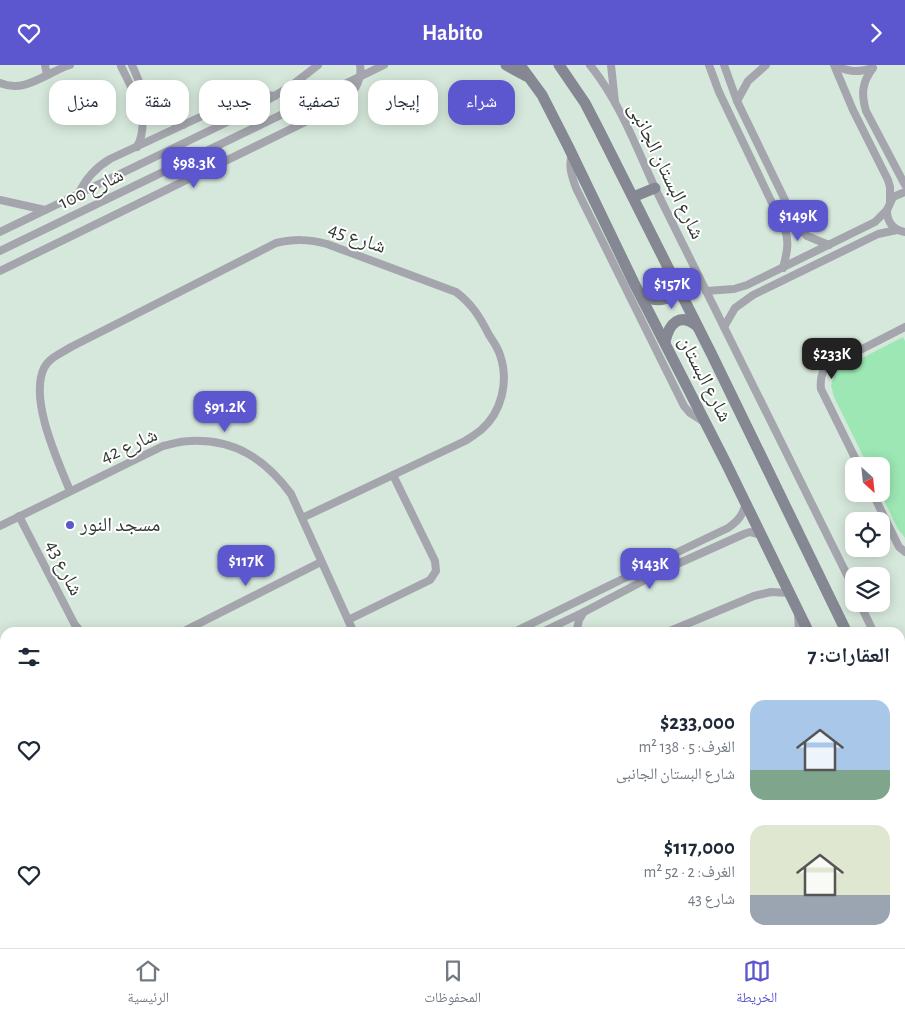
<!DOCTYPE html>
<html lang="ar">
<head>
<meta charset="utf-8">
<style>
  :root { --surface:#fff; --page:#f6f6f7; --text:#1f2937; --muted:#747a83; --line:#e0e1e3; --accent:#5c56cf }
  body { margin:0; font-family:"Alegreya Sans","Noto Naskh Arabic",sans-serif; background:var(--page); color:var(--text); direction:rtl; height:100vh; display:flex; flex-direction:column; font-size:19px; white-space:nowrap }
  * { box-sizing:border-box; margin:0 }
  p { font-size:16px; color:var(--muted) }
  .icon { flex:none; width:28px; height:28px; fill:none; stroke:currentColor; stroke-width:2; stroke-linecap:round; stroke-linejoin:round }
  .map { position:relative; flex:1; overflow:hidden; direction:ltr }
  .drawer { position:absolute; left:0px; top:562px; width:905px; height:321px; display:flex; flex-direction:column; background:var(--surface); border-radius:15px 15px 0 0; box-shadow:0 2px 12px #0003; direction:rtl }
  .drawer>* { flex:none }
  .guide { position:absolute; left:15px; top:15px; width:500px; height:45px; direction:rtl; display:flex; gap:10px }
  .needle { width:32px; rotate:153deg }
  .controls { position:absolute; left:845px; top:392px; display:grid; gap:10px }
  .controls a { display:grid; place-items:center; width:45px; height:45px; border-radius:10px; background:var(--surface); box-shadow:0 2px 12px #0003; font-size:25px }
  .price { position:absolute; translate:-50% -42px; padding:0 11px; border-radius:10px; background:var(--accent); color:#fff; font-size:16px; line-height:32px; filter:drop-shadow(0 1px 2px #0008) }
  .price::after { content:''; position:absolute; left:50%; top:30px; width:15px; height:11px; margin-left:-8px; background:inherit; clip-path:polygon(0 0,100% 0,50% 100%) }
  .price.selected { background:#222; color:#fff }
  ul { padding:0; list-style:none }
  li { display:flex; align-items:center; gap:15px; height:125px; padding:0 15px }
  li span { display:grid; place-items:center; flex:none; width:140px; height:100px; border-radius:15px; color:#555 }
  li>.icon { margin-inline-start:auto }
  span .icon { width:60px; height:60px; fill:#fffc; stroke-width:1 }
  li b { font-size:21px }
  h2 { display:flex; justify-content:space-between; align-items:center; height:60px; padding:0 15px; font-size:21px }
  .tag { padding:0 18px; border-radius:15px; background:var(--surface); box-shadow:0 2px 12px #0003; font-size:18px; line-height:45px }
  .tag.selected { background:var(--accent); color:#fff }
  header { display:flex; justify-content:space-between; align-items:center; height:65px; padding:0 15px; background:var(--accent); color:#fff; font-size:22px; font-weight:700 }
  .dock { display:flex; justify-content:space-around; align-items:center; height:70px; border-top:1px solid var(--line); background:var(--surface); font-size:14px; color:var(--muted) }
  .dock a { display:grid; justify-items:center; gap:2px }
  .dock .selected { color:var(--accent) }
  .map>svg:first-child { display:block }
  .green { fill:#9ce7b4 }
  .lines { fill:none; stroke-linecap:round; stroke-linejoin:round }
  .street { stroke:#a4a5ad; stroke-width:8 }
  .secondary { stroke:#858792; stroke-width:11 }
  .poi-dot { fill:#5c56cf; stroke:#fff; stroke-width:2 }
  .labels { text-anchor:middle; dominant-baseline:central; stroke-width:4; stroke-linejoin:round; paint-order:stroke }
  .street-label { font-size:20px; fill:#323934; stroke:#fff }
  .poi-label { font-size:20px; fill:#323934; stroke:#fff; text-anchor:start }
</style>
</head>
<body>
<header><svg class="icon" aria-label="forward" viewBox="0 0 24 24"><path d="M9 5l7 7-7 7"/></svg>Habito<svg class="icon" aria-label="heart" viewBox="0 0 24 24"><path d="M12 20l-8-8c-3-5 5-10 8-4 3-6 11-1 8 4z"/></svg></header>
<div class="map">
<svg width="905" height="883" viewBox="0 0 905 883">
  <rect width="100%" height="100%" fill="#d6e8db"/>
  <path class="green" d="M 903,272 L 905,276 L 905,473 L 898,464 L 881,429 L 881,401 L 868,401 L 834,332 L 831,320 L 835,307 Z"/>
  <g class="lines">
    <g class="street">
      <path d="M 45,0 L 47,10"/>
      <path d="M 132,0 C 146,31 147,50 183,60"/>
      <path d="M 590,0 C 619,36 636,81 655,123 L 854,524"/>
      <path d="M 611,0 L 615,37"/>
      <path d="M 709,0 L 719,27 L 785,165 C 790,178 786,191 783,203"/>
      <path d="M 724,0 L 737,36 L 797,160 L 807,171 L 829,180"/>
      <path d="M 834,0 L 853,45 L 888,115 L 890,122 L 890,136"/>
      <path d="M 835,0 C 848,7 858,8 872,3"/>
      <path d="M 121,1 C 133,27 152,54 137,82"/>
      <path d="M 873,3 C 862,17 861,29 866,46 L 905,120"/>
      <path d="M 0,18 C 25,29 47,7 70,0"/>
      <path d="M 737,36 L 748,16 L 766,0"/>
      <path d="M 572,89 C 568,101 572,112 576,123 L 684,341 L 690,348 L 704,357"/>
      <path d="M 905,127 L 893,132 L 887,145 C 887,157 893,165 905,167"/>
      <path d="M 79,128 C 86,113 95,103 110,94 L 245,31 L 260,29 L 275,31"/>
      <path d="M 0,135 L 45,145"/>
      <path d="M 0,167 L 246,48 L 291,21 L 318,0"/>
      <path d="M 0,186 L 384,0"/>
      <path d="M 0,206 L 342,39 C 352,29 363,16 360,0"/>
      <path d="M 706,226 L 734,224 L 747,220 L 875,157 L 887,145"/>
      <path d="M 724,262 L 735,243 L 753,230 L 878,169 L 897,165"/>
      <path d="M 859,401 L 821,324 C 820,316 821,310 825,303 L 905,262"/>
      <path d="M 70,426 C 58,396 29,335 44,303 C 49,293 61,288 71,282 L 276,178 C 294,174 308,174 327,179 L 456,227 C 472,239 480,252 489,270 C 493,276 498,283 500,290 C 509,316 502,347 481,365 C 476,369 470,373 465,376 L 302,453"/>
      <path d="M 873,429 L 899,482 L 905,487"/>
      <path d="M 19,451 L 75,560 L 82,568"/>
      <path d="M 0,461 L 163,381 C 172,379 181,376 190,376 C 235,374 265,394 291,429 L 354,568"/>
      <path d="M 860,539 L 874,568"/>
      <path d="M 798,548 L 799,568"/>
      <path d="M 348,555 L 430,515 L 436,506 L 435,496 L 393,410"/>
      <path d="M 180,568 L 321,497"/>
      <path d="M 291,568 L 295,566 L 301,568"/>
      <path d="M 512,568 C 585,533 656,497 728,463 C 738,456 743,450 746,438"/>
      <path d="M 540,568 L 584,547 L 666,504 L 744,469 L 750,467 L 762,470"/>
      <path d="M 576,568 L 579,555 L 584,547"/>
      <path d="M 665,568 L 754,531 L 771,527 L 790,528"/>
      <path d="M 900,594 L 905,594"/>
      <path d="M 900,622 L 905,633"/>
      <path d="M 0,711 L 5,721"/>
      <path d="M 0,740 L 5,751"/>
      <path d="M 900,781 L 905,791"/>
      <path d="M 294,883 L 302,879"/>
      <path d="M 321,883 L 329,879"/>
      <path d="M 542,883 L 544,879"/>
      <path d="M 629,883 L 631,879"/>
      <path d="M 762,883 L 764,879"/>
    </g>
    <g class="secondary">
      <path d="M 506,0 L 526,11"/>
      <path d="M 520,0 L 542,30 L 568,81 L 634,218 L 726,398 L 809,568"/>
      <path d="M 559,0 L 585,38 L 599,65 L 712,290 L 847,568"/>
      <path d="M 633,132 L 655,123"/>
      <path d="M 641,231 C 657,237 676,238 676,216"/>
      <path d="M 665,277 C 669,258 680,247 697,261"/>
      <path d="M 900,675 L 905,685"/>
      <path d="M 900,754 L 905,764"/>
      <path d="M 0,820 L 5,818"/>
      <path d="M 0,831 L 5,829"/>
    </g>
  </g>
  <circle class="poi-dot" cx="70" cy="460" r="5"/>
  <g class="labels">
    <g class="street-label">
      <text transform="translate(666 106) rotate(64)">شارع البستان الجانبى</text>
      <text transform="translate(91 124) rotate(-26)">شارع 100</text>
      <text transform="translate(357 173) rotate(19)">شارع 45</text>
      <text transform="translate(705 314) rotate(63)">شارع البستان</text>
      <text transform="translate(129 381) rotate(-24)">شارع 42</text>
      <text transform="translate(64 503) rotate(63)">شارع 43</text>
    </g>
    <g class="poi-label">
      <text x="80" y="460">مسجد النور</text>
    </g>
  </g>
</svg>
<div class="controls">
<a><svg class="needle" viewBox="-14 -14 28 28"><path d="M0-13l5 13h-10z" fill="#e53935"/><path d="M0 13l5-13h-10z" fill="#747a83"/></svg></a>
<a><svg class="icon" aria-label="locate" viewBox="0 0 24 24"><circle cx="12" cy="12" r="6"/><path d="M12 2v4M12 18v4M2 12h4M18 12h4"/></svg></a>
<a><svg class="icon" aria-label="layers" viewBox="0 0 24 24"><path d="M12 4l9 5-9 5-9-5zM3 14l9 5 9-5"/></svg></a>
</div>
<b class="price" style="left:194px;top:124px">$98.3K</b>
<b class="price" style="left:798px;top:177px">$149K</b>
<b class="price" style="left:672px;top:245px">$157K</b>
<b class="price selected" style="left:832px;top:315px">$233K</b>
<b class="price" style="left:225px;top:368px">$91.2K</b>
<b class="price" style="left:246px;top:522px">$117K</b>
<b class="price" style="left:650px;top:525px">$143K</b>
<div class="guide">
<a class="tag selected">شراء</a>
<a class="tag">إيجار</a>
<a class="tag">تصفية</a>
<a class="tag">جديد</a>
<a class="tag">شقة</a>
<a class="tag">منزل</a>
</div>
<section class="drawer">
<h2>العقارات: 7<svg class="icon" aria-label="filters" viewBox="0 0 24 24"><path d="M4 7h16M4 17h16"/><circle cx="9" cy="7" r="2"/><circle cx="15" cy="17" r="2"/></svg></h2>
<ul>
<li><span style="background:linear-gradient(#a9c7e8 70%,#7fa58c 0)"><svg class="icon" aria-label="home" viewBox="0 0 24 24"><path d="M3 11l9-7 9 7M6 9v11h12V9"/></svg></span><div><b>$233,000</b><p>الغرف: 5 · 138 m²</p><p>شارع البستان الجانبى</p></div><svg class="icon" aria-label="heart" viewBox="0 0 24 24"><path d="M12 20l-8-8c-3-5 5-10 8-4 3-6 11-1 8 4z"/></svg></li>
<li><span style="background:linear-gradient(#dfe7d0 70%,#9aa5b1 0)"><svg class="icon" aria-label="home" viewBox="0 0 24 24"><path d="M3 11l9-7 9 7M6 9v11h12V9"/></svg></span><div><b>$117,000</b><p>الغرف: 2 · 52 m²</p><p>شارع 43</p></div><svg class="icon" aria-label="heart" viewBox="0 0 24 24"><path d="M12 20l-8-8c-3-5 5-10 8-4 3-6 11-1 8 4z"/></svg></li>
</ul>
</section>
</div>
<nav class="dock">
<a class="selected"><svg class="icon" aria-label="map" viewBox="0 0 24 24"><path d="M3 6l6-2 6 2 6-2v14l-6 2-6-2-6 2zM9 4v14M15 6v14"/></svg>الخريطة</a>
<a><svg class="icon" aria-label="saved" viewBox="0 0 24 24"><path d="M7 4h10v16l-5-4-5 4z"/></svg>المحفوظات</a>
<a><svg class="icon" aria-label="home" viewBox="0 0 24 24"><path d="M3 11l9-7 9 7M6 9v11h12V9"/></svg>الرئيسية</a>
</nav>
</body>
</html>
